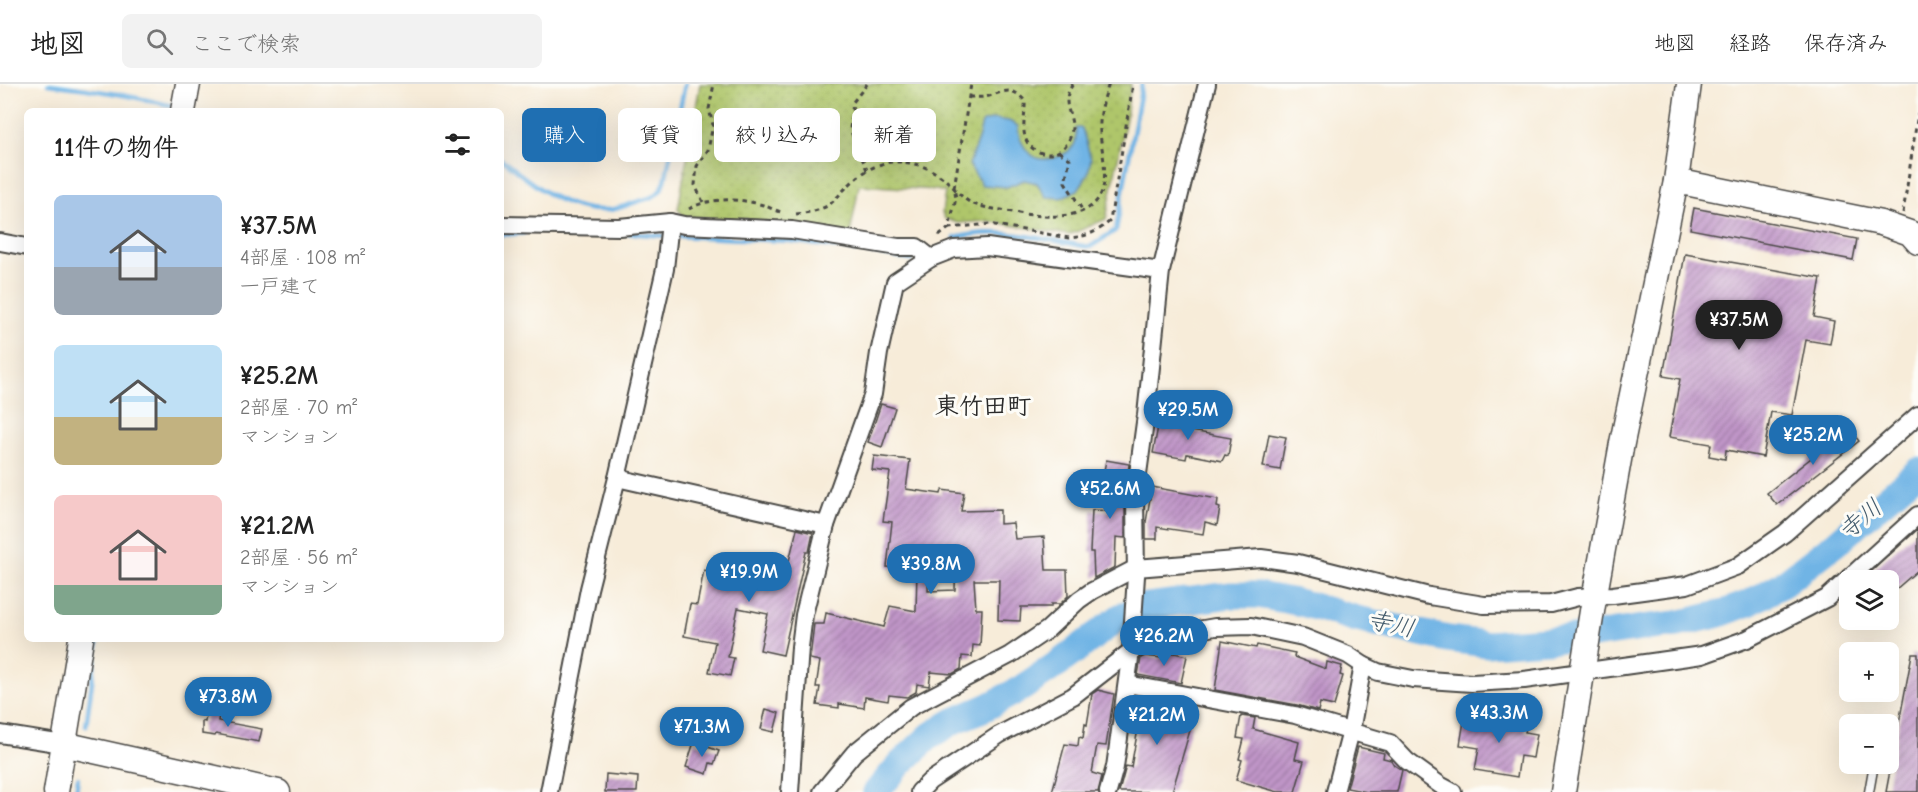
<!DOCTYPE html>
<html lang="ja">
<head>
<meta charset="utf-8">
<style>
  :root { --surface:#fff; --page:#f2f2f2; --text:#222; --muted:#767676; --line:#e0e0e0; --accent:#1f6fb2 }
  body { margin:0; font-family:"Comic Neue","Klee One",sans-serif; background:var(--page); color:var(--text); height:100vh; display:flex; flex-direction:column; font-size:22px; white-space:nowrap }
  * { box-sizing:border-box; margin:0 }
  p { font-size:20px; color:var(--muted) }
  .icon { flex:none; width:33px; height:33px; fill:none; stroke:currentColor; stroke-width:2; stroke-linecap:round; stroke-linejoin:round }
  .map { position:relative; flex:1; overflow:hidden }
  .details { position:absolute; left:24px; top:24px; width:480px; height:534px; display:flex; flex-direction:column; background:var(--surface); border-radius:9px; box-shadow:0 6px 24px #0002 }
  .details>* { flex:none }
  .top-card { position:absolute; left:522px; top:24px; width:570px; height:54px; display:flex; gap:12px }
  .tools { position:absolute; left:1839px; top:486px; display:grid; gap:12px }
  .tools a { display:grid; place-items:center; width:60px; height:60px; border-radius:9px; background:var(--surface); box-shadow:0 6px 24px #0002; font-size:30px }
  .price { position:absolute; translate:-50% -51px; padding:0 14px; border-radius:21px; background:var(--accent); color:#fff; font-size:20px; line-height:39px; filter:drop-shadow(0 2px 3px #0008) }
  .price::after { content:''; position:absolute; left:50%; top:36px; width:18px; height:14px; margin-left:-9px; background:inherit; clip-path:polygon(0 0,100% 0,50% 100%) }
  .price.selected { background:#222; color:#fff }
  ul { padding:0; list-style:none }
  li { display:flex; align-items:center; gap:18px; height:150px; padding:0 30px }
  li span { display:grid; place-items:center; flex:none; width:168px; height:120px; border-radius:9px; color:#555 }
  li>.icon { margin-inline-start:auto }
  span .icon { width:72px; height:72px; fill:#fffc; stroke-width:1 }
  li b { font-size:26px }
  h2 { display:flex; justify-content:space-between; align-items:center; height:72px; padding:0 30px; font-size:26px }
  .pill { padding:0 21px; border-radius:9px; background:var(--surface); box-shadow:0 6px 24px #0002; font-size:21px; line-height:54px }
  .pill.selected { background:var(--accent); color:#fff }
  header { display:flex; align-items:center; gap:36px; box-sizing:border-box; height:84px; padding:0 30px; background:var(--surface); border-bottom:2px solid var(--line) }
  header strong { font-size:28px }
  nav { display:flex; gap:33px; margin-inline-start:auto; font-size:21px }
  .search { width:420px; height:54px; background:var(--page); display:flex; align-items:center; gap:15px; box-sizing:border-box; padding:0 21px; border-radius:9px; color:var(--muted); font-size:22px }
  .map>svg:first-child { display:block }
  .park { fill:url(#park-dots); stroke:#6d784b; stroke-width:1.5 }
  .water { fill:#6fb4e5; stroke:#4d7088; stroke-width:1.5 }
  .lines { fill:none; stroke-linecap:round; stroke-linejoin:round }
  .stream { stroke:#6fb4e5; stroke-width:4.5 }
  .river { stroke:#6fb4e5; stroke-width:27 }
  .building { fill:url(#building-hatch); fill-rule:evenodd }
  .lane-casing { stroke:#4a4845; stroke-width:11 }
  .street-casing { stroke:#4a4845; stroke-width:20 }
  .secondary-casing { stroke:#4a4845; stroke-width:27 }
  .path { stroke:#4a4845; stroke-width:3; stroke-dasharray:4.5 4.5; stroke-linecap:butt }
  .lane { stroke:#fff; stroke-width:8 }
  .street { stroke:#fff; stroke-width:16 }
  .secondary { stroke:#fff; stroke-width:24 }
  .labels { text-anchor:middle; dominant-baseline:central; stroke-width:6; stroke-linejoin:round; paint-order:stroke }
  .neighbourhood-label { font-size:24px; font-weight:bold; fill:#2b2b2b; stroke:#fdfcf7 }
  .water-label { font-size:24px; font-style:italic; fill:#435b6c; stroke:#fdfcf7 }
</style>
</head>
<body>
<header>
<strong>地図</strong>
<div class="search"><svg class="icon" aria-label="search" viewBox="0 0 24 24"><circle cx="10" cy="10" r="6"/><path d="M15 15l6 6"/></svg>ここで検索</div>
<nav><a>地図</a><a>経路</a><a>保存済み</a></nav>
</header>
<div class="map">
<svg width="1918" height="708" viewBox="0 0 1918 708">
  <defs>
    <pattern id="park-dots" width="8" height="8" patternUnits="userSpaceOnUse" patternTransform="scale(1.5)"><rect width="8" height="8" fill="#afc66b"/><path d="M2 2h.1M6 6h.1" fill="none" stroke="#97aa5d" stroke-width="1.8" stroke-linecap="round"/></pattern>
    <pattern id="building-hatch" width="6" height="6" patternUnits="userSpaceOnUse" patternTransform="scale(1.5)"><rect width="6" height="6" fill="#c095c8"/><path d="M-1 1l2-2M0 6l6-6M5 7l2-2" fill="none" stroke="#9c7aa3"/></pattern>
  </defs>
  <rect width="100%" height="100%" fill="#fdfcf7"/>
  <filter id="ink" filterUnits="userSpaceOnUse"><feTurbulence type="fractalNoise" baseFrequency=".0167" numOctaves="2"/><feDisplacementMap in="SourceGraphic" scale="12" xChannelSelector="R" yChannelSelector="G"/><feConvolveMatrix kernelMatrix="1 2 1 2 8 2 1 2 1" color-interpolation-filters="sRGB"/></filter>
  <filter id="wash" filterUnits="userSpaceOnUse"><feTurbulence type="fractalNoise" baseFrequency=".008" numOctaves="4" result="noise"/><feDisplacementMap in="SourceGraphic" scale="24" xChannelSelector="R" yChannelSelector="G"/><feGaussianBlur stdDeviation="1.35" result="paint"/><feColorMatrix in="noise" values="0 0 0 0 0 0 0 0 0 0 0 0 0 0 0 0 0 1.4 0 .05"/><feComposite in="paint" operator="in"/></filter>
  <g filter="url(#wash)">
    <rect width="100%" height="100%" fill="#f7ecd9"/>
    <path class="park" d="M 700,0 L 1131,0 L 1126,34 L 1106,135 L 1069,151 L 988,137 L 958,139 L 945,135 L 942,129 L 945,108 L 936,106 L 859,101 L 850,151 L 745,135 L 684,133 L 678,125 Z"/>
    <path class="water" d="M 995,35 L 1009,37 L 1018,42 C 1018,54 1025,69 1037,74 C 1049,78 1070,71 1075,59 C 1076,55 1076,48 1076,44 L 1082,44 L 1091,75 L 1088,90 L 1078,106 L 1073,108 L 1061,114 L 1046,113 L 1037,99 L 1024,96 L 1007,103 L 982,101 L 969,81 L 979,52 L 982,38 Z"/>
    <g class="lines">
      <g class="stream">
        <path d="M 48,0 C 92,5 134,12 177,23"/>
        <path d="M 501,75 C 533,100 564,128 606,126 C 615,126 625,122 633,119 C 649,114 659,114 665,97 L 685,0"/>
        <path d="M 628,149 L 664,152"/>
        <path d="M 571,150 L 608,150"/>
        <path d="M 501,151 L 524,149"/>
        <path d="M 673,152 L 791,157 L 875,169 L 911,176"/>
        <path d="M 955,154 C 999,142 1046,156 1090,163 L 1116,146 L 1142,0"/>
        <path d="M 86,642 L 98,555"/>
        <path d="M 76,708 L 78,694"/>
      </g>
      <path class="river" d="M 876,708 L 901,679 L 931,651 L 954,637 L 987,623 L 1022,604 L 1059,579 L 1120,533 L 1141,523 L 1231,511 L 1258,511 L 1302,519 L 1357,535 L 1448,555 L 1488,560 L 1574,554 L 1642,544 L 1677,540 L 1720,530 L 1749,519 L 1783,500 L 1836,459 L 1918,387"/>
    </g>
    <g id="blocks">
      <g class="building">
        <path d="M 1694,124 L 1857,155 L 1853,176 L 1690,145 Z"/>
        <path d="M 1685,170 L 1821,194 L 1814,233 L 1834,237 L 1830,260 L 1806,256 L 1792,331 L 1771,328 L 1763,373 L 1726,366 L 1725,375 L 1709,372 L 1711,360 L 1669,353 L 1680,295 L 1663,292 Z"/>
        <path d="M 881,320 L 895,324 L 882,363 L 868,358 Z"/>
        <path d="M 1160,332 L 1193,338 L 1191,347 L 1231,354 L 1228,372 L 1225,371 L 1222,377 L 1187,370 L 1186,375 L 1153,369 Z"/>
        <path d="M 1849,344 L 1859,357 L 1777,421 L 1767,409 Z"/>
        <path d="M 1269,350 L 1286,353 L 1280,386 L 1263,383 Z"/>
        <path d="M 874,372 L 910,376 L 906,405 L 941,410 L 942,406 L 964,409 L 961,427 L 1000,426 L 1000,440 L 1013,439 L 1015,455 L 1044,453 L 1046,486 L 1067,486 L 1068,512 L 1060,520 L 1051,520 L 1051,523 L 1021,523 L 1020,537 L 998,536 L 999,496 L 974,496 L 976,525 L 982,525 L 980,562 L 973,561 L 972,573 L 962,572 L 961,585 L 952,590 L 931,588 L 929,602 L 917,600 L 916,608 L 907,613 L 889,611 L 888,617 L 865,613 L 864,624 L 839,620 L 839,624 L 817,621 L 820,603 L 816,603 L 820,577 L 810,575 L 814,540 L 824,540 L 826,529 L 884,543 L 890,522 L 916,527 L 917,486 L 887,483 L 892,438 L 883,437 L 890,388 L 872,386 ZM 928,463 L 956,466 L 955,506 L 928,507 L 929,477 L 926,477 Z"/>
        <path d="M 1106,376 L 1129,380 L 1125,412 L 1125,454 L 1116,453 L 1115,483 L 1094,494 L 1093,468 L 1090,468 L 1092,426 L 1110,427 L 1112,394 L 1103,392 Z"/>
        <path d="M 1152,403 L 1218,415 L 1217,423 L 1220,424 L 1217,441 L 1205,438 L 1203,450 L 1157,443 L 1157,455 L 1146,455 L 1146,438 Z"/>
        <path d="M 797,445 L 813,449 L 809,468 L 806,468 L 783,571 L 760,566 L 768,530 L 738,524 L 728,573 L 734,574 L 730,592 L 709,588 L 715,558 L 684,552 L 690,520 L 697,521 L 704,486 L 751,494 L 757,470 L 789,477 Z"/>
        <path d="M 1918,445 L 1918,486 L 1888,512 L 1888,496 L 1862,496 Z"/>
        <path d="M 1222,557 L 1256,564 L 1257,561 L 1295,569 L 1294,573 L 1326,585 L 1327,578 L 1342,582 L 1340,591 L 1343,592 L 1334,622 L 1320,619 L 1318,627 L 1297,621 L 1215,606 Z"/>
        <path d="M 1162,566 L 1187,572 L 1181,599 L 1138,591 L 1141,574 L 1145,572 L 1161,574 Z"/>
        <path d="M 1912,570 L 1918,570 L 1918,708 L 1886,708 Z"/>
        <path d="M 1098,606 L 1114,610 L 1106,662 L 1097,661 L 1092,689 L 1102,692 L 1098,708 L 1052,708 L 1065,660 L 1078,662 L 1079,653 L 1083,654 L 1085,640 L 1087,641 L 1092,610 Z"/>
        <path d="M 1135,612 L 1193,623 L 1189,637 L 1191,643 L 1172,708 L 1119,708 L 1126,682 L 1131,683 L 1140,634 L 1133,632 Z"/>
        <path d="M 207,623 L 220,625 L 218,637 L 262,645 L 259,658 L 216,650 L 215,652 L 202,650 L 202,637 L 205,638 Z"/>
        <path d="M 766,625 L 779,629 L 774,648 L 761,645 Z"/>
        <path d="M 1484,631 L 1527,639 L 1525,648 L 1537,650 L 1533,674 L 1520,672 L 1517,693 L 1475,686 L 1479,664 L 1460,661 L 1464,637 L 1483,640 Z"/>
        <path d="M 1241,632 L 1255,634 L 1253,645 L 1299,658 L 1295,675 L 1304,677 L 1295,708 L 1278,708 L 1236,696 L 1242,676 L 1239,675 L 1244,655 L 1237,654 Z"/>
        <path d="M 694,658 L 719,667 L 714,680 L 710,679 L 707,690 L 686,683 Z"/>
        <path d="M 1358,663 L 1384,669 L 1383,674 L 1391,676 L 1394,681 L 1402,686 L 1397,708 L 1367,708 L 1347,704 Z"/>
        <path d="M 606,690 L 638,693 L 637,708 L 605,708 Z"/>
      </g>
    </g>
  </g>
  <g filter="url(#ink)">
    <use href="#blocks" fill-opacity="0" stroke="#4a4845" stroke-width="1.5"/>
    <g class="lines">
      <g class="lane-casing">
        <path id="lane" d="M 1869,708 L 1874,680"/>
      </g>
      <g class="street-casing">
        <g id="street">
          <path d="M 501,141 L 619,143 L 670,138 L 684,141 L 792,146 L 898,163 L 917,163 L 931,174"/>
          <path d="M 0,158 L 27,163"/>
          <path d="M 617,394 L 826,441"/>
          <path d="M 1127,600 L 1295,631 L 1390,659 L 1407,677 L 1440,701 L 1453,708"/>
          <path d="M 0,650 L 63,660"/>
          <path d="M 549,708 L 589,505 L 617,394 L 665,185 L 670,138"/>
          <path d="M 790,708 L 800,563 L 804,531 L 826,441 L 873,310 L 879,269 L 895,198 L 931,174 L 954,165 L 987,163 L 1161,187"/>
          <path d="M 822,708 L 854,669 L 911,623 L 1010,571 L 1047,546 L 1079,516 L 1092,507 L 1136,484 L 1261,474 L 1298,479 L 1429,512 L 1484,521 L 1551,520 L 1578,513 L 1613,511 L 1687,501 L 1738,482 L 1785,449 L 1918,331"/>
          <path d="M 919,708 L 930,697 L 999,651 L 1073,612 L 1131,567 L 1143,561 L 1175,550 L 1215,543 L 1251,542 L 1303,553 L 1348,571 L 1363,581 L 1378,588 L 1413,595 L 1472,599 L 1524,596 L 1702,571 L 1747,555 L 1827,514 L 1918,431"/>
          <path d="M 1108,708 L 1115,683 L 1131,567 L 1136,492 L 1135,412 L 1146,331 L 1161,187 L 1207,0"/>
          <path d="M 1335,708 L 1351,647 L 1363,581"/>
        </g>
      </g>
      <g class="secondary-casing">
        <g id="secondary">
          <path d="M 183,27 L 188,0"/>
          <path d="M 1676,97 L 1881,139 L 1910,149 L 1918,158"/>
          <path d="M 63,660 L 278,708"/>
          <path d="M 56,708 L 81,555"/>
          <path d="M 1563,708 L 1593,521 L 1622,359 L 1676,97 L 1689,0"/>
        </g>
      </g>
      <g class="path">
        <path d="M 867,0 L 853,18 L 850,45 L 867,86"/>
        <path d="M 969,13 C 975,13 983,14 989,12 C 1006,7 1012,2 1025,17 C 1026,35 1017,57 1037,67 C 1057,77 1073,60 1072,40 C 1071,32 1067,25 1067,17 C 1067,10 1069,6 1073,0"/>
        <path d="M 1059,68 L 1070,75 L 1065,98 L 1083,127"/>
        <path d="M 703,118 L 695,101 L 697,82 L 708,66 L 713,41 L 709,25 L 714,0"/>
        <path d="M 689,125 C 709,113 740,114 763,121 C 769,123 774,126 781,128"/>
        <path d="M 1903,129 L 1918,29"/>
        <path d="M 796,130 C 806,129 818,127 827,122 C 836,116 842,107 850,100 C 863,87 880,77 898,78 C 919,78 937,87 951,101 C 958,108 962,114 971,119 C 983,124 995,125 1007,127 C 1033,132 1090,142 1102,107 C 1108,88 1102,69 1100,49 C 1099,32 1103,16 1109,0"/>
        <path d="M 949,144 L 990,140 L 1069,154 C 1085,153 1098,148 1110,137 L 1133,0"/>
        <path d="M 939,152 L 949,144 L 956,114 L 954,104 L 971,0"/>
      </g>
      <use href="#lane" class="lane"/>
      <use href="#street" class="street"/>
      <use href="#secondary" class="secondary"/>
    </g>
  </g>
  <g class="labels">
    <g class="neighbourhood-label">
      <text x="983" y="322">東竹田町</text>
    </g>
    <g class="water-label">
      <text transform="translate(1860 435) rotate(-40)">寺川</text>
      <text transform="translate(1391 540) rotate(12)">寺川</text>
    </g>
  </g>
</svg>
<div class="tools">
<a><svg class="icon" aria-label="layers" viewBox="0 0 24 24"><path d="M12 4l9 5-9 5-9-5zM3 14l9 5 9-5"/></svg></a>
<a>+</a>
<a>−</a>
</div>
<b class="price selected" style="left:1739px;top:267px">¥37.5M</b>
<b class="price" style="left:1188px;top:357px">¥29.5M</b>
<b class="price" style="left:1813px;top:382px">¥25.2M</b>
<b class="price" style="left:1110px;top:436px">¥52.6M</b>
<b class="price" style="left:931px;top:511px">¥39.8M</b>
<b class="price" style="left:749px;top:519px">¥19.9M</b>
<b class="price" style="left:1164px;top:583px">¥26.2M</b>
<b class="price" style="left:228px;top:644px">¥73.8M</b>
<b class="price" style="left:1499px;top:660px">¥43.3M</b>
<b class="price" style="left:1157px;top:662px">¥21.2M</b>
<b class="price" style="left:702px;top:674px">¥71.3M</b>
<div class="top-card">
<a class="pill selected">購入</a>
<a class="pill">賃貸</a>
<a class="pill">絞り込み</a>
<a class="pill">新着</a>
</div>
<section class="details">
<h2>11件の物件<svg class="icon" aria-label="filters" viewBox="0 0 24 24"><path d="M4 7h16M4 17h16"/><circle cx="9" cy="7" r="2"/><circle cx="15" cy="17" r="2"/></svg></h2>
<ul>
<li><span style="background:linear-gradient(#a9c7e8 60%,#9aa5b1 0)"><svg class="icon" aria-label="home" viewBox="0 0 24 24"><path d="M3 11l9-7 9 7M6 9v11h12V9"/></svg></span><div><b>¥37.5M</b><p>4部屋 · 108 m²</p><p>一戸建て</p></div></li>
<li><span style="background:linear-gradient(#bfe0f5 60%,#c2b280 0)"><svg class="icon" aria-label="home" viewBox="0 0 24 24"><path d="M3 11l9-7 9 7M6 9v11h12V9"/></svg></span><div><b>¥25.2M</b><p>2部屋 · 70 m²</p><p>マンション</p></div></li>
<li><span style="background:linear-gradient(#f6c9c9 75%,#7fa58c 0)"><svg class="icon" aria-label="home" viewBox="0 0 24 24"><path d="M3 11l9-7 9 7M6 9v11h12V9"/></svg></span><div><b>¥21.2M</b><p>2部屋 · 56 m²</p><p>マンション</p></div></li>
</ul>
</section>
</div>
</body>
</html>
